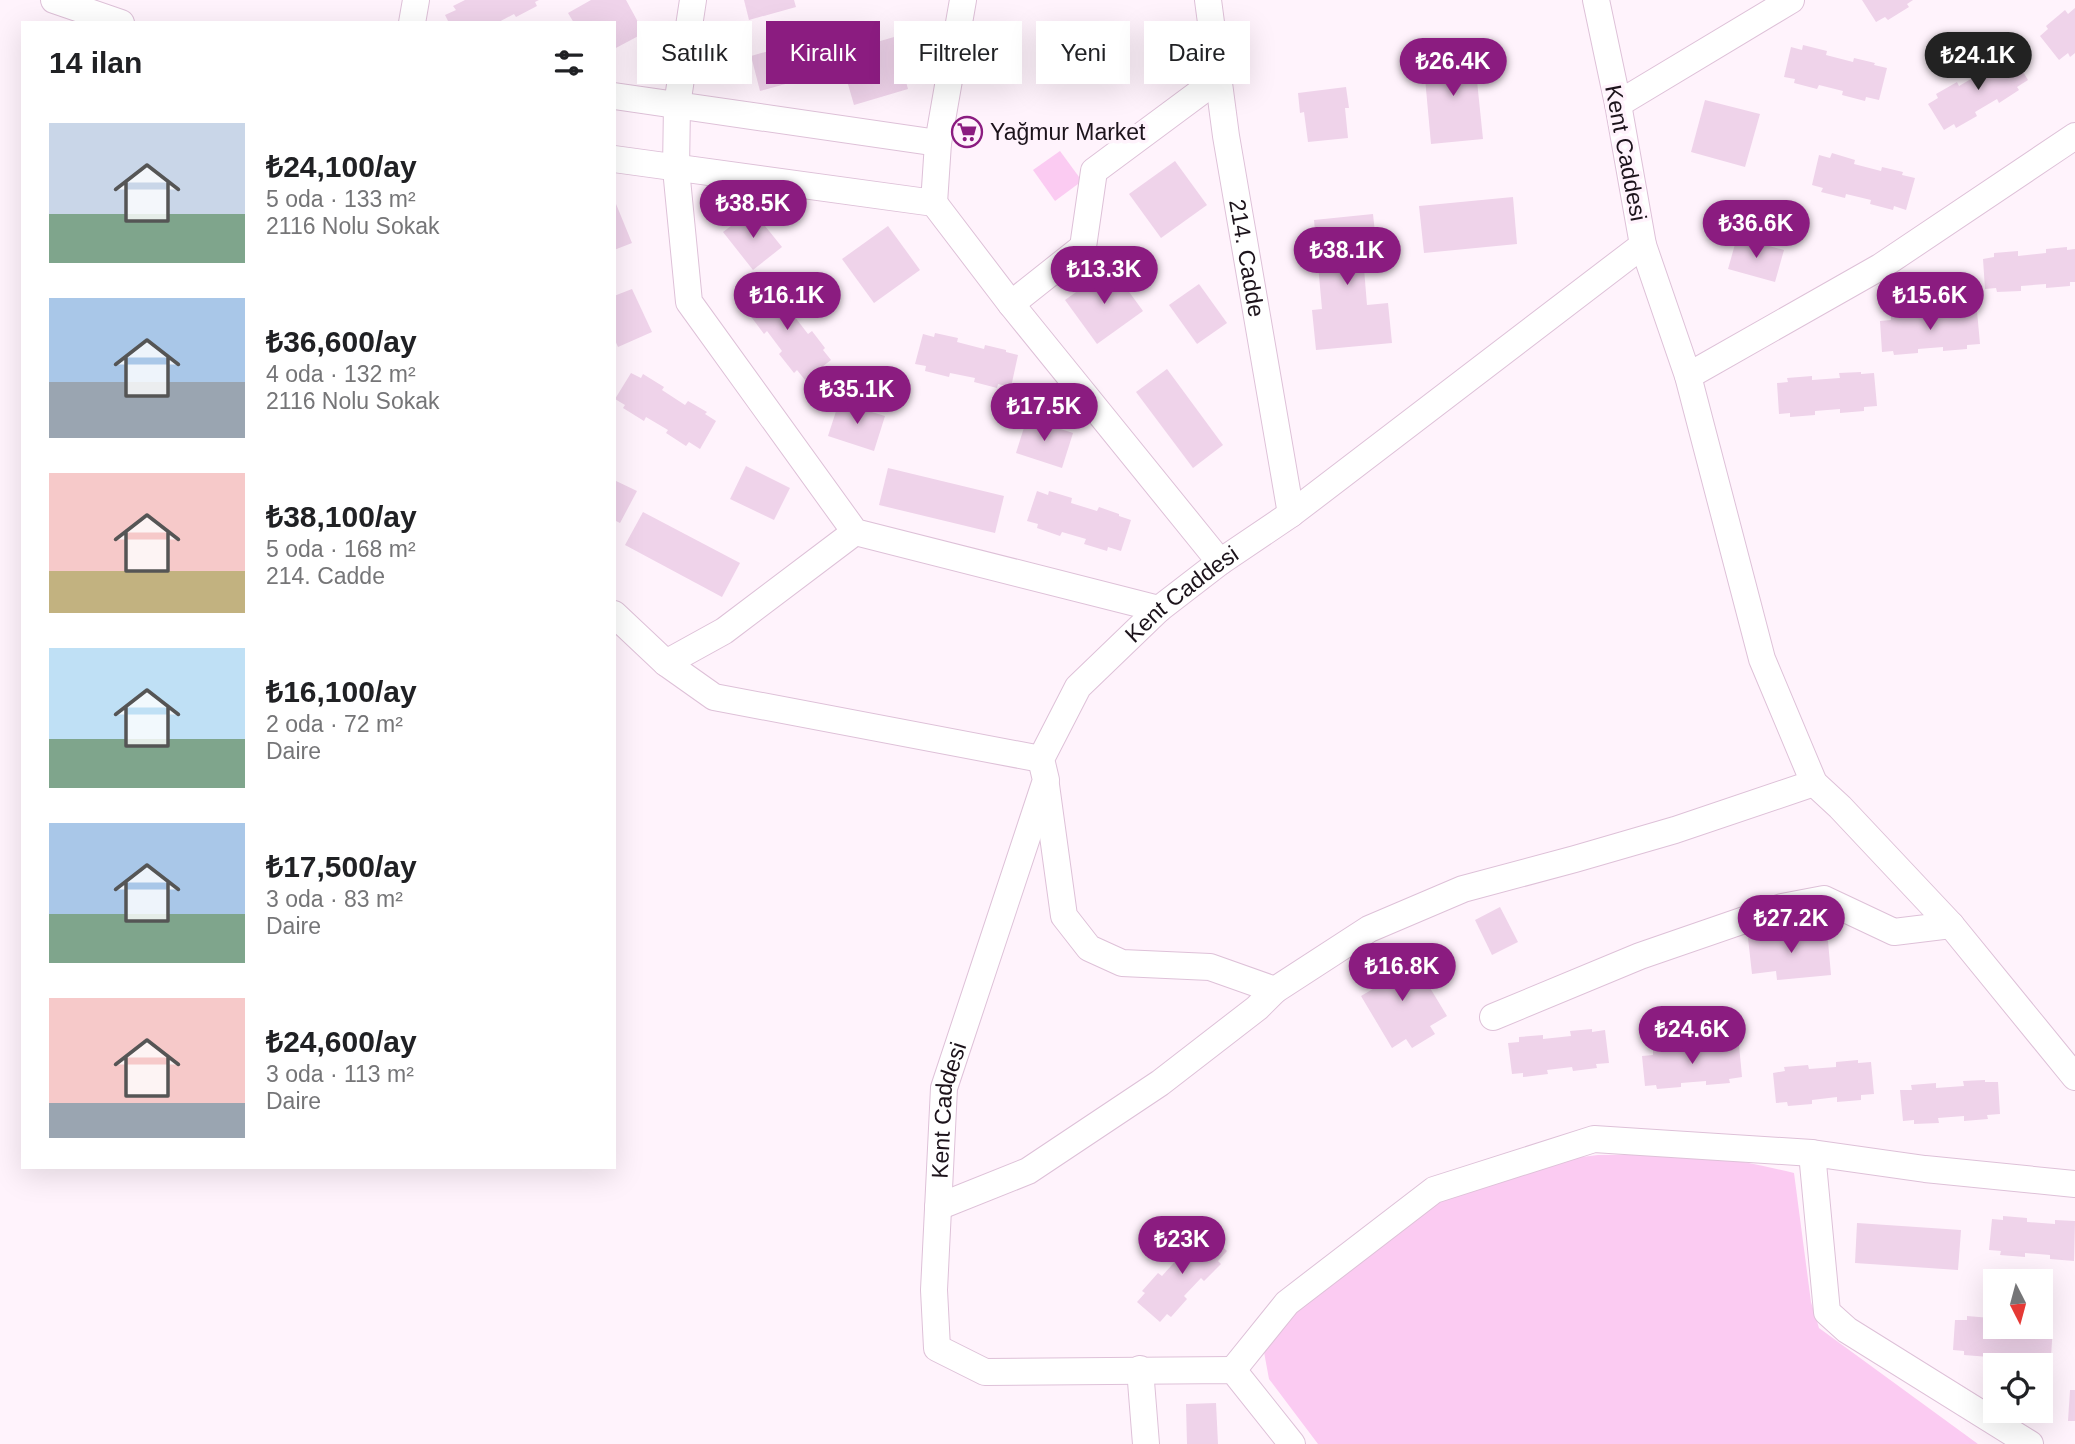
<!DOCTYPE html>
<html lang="tr">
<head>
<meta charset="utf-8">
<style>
  :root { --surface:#fff; --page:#f6f6f6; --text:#202124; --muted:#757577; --accent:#8b1c80 }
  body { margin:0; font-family:Helvetica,sans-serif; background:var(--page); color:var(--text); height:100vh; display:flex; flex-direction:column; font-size:26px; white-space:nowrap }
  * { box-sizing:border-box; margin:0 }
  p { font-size:23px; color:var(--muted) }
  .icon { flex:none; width:38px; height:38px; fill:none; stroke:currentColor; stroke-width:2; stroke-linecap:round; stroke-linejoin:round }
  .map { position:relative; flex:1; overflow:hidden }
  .details { position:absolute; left:21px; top:21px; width:595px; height:1148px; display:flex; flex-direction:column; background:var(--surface); border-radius:0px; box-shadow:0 7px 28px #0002 }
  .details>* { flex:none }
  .hud { position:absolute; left:637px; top:21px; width:665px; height:63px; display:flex; gap:14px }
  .needle { width:46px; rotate:174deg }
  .fabs { position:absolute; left:1983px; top:1269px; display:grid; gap:14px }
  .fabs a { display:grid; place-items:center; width:70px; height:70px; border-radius:0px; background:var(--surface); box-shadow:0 7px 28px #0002; font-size:35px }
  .price { position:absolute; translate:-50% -60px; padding:0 16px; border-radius:24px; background:var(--accent); color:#fff; font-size:23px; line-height:46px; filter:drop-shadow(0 2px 4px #0008) }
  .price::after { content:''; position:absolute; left:50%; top:42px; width:21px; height:16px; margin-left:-10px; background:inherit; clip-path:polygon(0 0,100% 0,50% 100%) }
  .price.active { background:#222; color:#fff }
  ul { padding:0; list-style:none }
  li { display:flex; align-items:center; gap:21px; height:175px; padding:0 28px }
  li span { display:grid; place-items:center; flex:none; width:196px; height:140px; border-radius:0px; color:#555 }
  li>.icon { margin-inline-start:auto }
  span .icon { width:84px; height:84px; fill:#fffc; stroke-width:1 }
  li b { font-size:30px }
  h2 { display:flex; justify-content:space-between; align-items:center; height:84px; padding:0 28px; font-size:30px }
  .pill { padding:0 24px; border-radius:0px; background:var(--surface); box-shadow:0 7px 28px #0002; font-size:24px; line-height:63px }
  .pill.active { background:var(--accent); color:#fff }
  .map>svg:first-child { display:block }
  .green { fill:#fbcbf2 }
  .building { fill:#efd3ea }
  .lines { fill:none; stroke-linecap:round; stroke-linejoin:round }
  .minor-casing { stroke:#dec1d8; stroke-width:28 }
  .minor { stroke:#fff; stroke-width:26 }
  .labels { text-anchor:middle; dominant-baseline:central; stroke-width:7; stroke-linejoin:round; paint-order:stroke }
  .poi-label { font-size:23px; fill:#1c131b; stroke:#fff3fc; text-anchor:start }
  .street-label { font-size:23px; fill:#1c131b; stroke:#fff3fc }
</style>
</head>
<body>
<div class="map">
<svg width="2075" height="1444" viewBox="0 0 2075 1444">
  <rect width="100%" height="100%" fill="#fff3fc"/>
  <g class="green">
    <path d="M 1060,151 L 1082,181 L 1055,201 L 1033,170 Z"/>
    <path d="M 1598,1155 C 1636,1155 1675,1154 1713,1157 C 1740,1160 1767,1167 1794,1173 L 1811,1302 L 1819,1328 L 1978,1444 L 1318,1444 L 1269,1379 L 1264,1352 L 1288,1320 L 1316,1291 L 1411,1218 L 1446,1198 L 1558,1160 Z"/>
  </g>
  <g class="building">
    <path d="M 465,0 L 539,0 L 535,2 L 537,6 L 516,17 L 514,14 L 497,23 L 449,23 L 445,15 L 456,10 L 453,6 Z"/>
    <path d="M 591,0 L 626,0 L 644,33 L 614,49 L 614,23 L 574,23 L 568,13 Z"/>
    <path d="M 744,0 L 794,0 L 796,7 L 749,20 Z"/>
    <path d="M 1862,0 L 1913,0 L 1907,4 L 1909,7 L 1888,20 L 1885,17 L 1876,22 Z"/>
    <path d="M 2075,8 L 2075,53 L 2070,57 L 2068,53 L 2059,60 L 2040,36 L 2048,29 L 2046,26 L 2065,10 L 2068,14 Z"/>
    <path d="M 894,37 L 908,89 L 854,105 L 839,53 Z"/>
    <path d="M 797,43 L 807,78 L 760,91 L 751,56 Z"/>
    <path d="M 1803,45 L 1827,51 L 1826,55 L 1853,62 L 1854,58 L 1875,63 L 1874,65 L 1887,68 L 1879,100 L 1866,97 L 1865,101 L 1842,95 L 1843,91 L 1819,85 L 1817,89 L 1794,83 L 1795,79 L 1784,77 L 1791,47 L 1802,50 Z"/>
    <path d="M 1474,52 L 1483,139 L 1431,144 L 1423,56 Z"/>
    <path d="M 2011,52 L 2028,80 L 2017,87 L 2019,90 L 1999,103 L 1997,99 L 1975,112 L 1977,116 L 1956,128 L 1954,124 L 1944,130 L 1928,104 L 1938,98 L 1936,94 L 1957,82 L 1959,86 L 1983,72 L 1980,67 Z"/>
    <path d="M 1346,87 L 1349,108 L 1345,108 L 1348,138 L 1308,142 L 1304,112 L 1300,113 L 1298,93 Z"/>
    <path d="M 1705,100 L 1760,114 L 1745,167 L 1691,152 Z"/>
    <path d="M 961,119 L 978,122 L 974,146 L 957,143 Z"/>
    <path d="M 1832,153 L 1855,160 L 1854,164 L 1881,171 L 1882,167 L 1903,172 L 1902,175 L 1915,178 L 1906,210 L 1894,206 L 1893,210 L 1870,204 L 1871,200 L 1846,194 L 1845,198 L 1821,192 L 1823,188 L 1812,185 L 1819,155 L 1830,158 Z"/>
    <path d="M 1175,161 L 1207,205 L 1161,238 L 1129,194 Z"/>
    <path d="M 1513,197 L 1517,244 L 1424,253 L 1419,206 Z"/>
    <path d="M 614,199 L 632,243 L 614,250 Z"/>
    <path d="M 752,210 L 782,247 L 753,270 L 723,232 Z"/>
    <path d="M 1373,214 L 1376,242 L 1362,244 L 1367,305 L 1388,303 L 1392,343 L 1316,350 L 1312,310 L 1322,309 L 1314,220 Z"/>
    <path d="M 888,226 L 920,270 L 874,303 L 842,259 Z"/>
    <path d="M 1737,237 L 1784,250 L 1775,282 L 1728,269 Z"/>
    <path d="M 2067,247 L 2067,250 L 2075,249 L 2075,282 L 2070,282 L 2070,286 L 2046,288 L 2046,284 L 2021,286 L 2021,291 L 1997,292 L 1996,288 L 1985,289 L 1983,259 L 1994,257 L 1994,253 L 2018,251 L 2018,256 L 2046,253 L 2046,249 Z"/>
    <path d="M 1111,267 L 1143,311 L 1097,344 L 1065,300 Z"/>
    <path d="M 769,284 L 776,293 L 780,290 L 795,310 L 791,312 L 808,334 L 812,331 L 825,348 L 823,350 L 831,360 L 805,380 L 797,370 L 794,373 L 779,354 L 782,351 L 767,331 L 764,334 L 749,314 L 752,312 L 745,303 Z"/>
    <path d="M 1199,284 L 1227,323 L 1197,344 L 1169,305 Z"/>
    <path d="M 632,289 L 652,332 L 618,347 L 614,338 L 614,296 Z"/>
    <path d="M 1964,310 L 1964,312 L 1977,311 L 1980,344 L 1967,345 L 1967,349 L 1943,351 L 1943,347 L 1918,349 L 1918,353 L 1894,355 L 1893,351 L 1882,352 L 1880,321 L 1891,320 L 1891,316 L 1915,314 L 1915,318 L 1943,316 L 1942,311 Z"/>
    <path d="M 935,333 L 958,338 L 957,342 L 984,349 L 985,345 L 1006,350 L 1006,352 L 1018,355 L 1011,387 L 998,384 L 997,388 L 974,382 L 975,378 L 950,373 L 949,377 L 925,371 L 926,366 L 915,364 L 923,334 L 934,337 Z"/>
    <path d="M 1167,369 L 1223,445 L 1193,468 L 1136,392 Z"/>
    <path d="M 1861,372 L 1861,374 L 1874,373 L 1877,406 L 1864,407 L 1864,411 L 1840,413 L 1840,409 L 1815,411 L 1815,415 L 1790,417 L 1790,413 L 1779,414 L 1777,383 L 1788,382 L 1787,378 L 1812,376 L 1812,380 L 1840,378 L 1839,373 Z"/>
    <path d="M 631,373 L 641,378 L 643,374 L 664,387 L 662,390 L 685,405 L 688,401 L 707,412 L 705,414 L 716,421 L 700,449 L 689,442 L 686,446 L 666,433 L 668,430 L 646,417 L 644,421 L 623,408 L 625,405 L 615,399 Z"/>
    <path d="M 839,402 L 885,416 L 874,451 L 828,436 Z"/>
    <path d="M 1027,418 L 1073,433 L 1062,468 L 1016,453 Z"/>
    <path d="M 746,466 L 790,488 L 774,520 L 730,499 Z"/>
    <path d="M 888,468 L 1004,496 L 995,533 L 879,505 Z"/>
    <path d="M 614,480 L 637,491 L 620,523 L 614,520 Z"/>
    <path d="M 1037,491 L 1048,495 L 1049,491 L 1072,498 L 1071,503 L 1097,511 L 1099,507 L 1119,514 L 1119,516 L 1131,520 L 1121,551 L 1108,547 L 1107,551 L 1084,544 L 1086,539 L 1062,532 L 1060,536 L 1037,528 L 1038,524 L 1027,521 Z"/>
    <path d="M 643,512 L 740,563 L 722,597 L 625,545 Z"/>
    <path d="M 1500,907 L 1518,942 L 1492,955 L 1475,920 Z"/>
    <path d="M 1827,930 L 1831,975 L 1777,980 L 1776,971 L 1752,974 L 1748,938 Z"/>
    <path d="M 1389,952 L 1403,977 L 1418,968 L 1447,1016 L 1430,1026 L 1435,1034 L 1412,1048 L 1406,1039 L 1392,1048 L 1361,996 L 1378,986 L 1365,966 Z"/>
    <path d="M 1592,1029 L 1592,1032 L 1605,1030 L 1609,1063 L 1596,1064 L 1597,1068 L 1573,1071 L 1572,1067 L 1547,1070 L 1548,1074 L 1523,1077 L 1523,1073 L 1512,1074 L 1508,1043 L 1519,1042 L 1519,1037 L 1543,1035 L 1543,1039 L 1571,1036 L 1570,1031 Z"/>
    <path d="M 1726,1043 L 1727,1046 L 1739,1045 L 1742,1077 L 1729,1079 L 1730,1083 L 1706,1085 L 1706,1081 L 1681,1083 L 1681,1087 L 1657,1089 L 1656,1085 L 1645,1086 L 1642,1056 L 1653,1055 L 1653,1050 L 1677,1048 L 1678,1052 L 1705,1050 L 1705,1045 Z"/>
    <path d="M 1858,1060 L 1858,1063 L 1871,1062 L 1874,1094 L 1861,1095 L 1861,1100 L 1837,1102 L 1837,1097 L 1812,1100 L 1812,1104 L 1788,1106 L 1787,1102 L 1776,1103 L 1773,1073 L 1785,1071 L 1784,1067 L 1808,1065 L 1809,1069 L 1836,1067 L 1836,1062 Z"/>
    <path d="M 1985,1080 L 1985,1082 L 1998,1082 L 2000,1114 L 1987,1115 L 1988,1119 L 1964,1121 L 1964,1116 L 1938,1118 L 1939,1123 L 1914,1124 L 1914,1120 L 1903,1121 L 1900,1090 L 1912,1090 L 1911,1085 L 1936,1083 L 1936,1088 L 1964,1086 L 1963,1081 Z"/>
    <path d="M 2003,1216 L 2027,1218 L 2027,1222 L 2055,1224 L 2055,1220 L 2075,1221 L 2074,1261 L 2050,1259 L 2050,1255 L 2025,1253 L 2025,1257 L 2000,1255 L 2001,1251 L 1989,1250 L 1992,1219 L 2003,1220 Z"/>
    <path d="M 1857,1223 L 1961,1230 L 1958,1270 L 1855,1263 Z"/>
    <path d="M 1203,1229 L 1227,1251 L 1218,1261 L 1221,1264 L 1204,1281 L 1201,1278 L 1184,1296 L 1187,1299 L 1171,1317 L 1167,1314 L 1160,1322 L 1137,1302 L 1145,1293 L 1142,1291 L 1158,1273 L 1162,1276 L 1180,1256 L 1177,1252 L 1192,1237 L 1194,1238 Z"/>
    <path d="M 1967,1316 L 1991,1318 L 1991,1322 L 1995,1322 L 1995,1326 L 2053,1325 L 2051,1357 L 2038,1357 L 2037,1361 L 2014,1359 L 2014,1355 L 1989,1353 L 1989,1357 L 1964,1355 L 1964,1351 L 1953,1350 L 1955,1320 L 1967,1320 Z"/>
    <path d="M 2070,1390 L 2075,1390 L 2075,1421 L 2068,1421 Z"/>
    <path d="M 1216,1403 L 1218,1444 L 1187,1444 L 1186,1404 Z"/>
  </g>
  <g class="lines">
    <g class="minor-casing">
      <g id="minor">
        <path d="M 54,0 L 121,23"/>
        <path d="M 693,0 L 677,105 L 676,169 L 689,302 L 855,532 L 1159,609"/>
        <path id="s1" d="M 1208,0 L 1226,136 L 1291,514"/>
        <path d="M 412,23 L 416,0"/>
        <path d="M 614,96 L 938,143"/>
        <path d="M 1618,104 L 1791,0"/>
        <path d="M 614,159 L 934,203 L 938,143 L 963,0"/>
        <path d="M 934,203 L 1011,304 L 1220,562"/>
        <path d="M 1643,245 L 1688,376 L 1762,659 L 1814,783 L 1840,807 L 1951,925 L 2075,1077"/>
        <path d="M 1011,304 L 1083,247 L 1094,171 L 1218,79"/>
        <path d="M 1688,376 L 1880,267 L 2075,136"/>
        <path d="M 614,614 L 666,663 L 724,631 L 855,532"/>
        <path d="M 666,663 L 714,697 L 1041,759"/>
        <path d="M 1275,990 L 1369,929 L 1463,889 L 1575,859 L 1675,830 L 1814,783"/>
        <path d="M 1493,1017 L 1640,956 L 1782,907 L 1824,899 L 1894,932 L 1951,925"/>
        <path d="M 938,1207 L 1028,1171 L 1160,1083 L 1257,1008 L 1275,990 L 1210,967 L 1122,963 L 1089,948 L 1064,916 L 1046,785"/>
        <path d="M 1140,1369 L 1146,1444"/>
        <path d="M 1233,1370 L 1287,1303 L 1434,1190 L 1594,1139 L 1812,1153"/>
        <path id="s2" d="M 1292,1444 L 1233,1370 L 985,1372 L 937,1348 L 934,1290 L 944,1088 L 1046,780 L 1041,759 L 1078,687 L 1159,609 L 1220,562 L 1291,514 L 1643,245 L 1618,104 L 1596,0"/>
        <path d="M 2030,1444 L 1847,1330 L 1827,1312 L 1812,1153 L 1925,1169 L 2075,1184"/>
      </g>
    </g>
    <use href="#minor" class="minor"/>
  </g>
  <defs>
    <g id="supermarket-ring" transform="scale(1.575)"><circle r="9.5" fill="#fff3fc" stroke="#8b1c80" stroke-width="1.5"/><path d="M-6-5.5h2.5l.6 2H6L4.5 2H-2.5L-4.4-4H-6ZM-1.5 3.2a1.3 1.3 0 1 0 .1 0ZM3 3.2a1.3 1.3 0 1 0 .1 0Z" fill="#8b1c80"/></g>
  </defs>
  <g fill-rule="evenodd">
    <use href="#supermarket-ring" x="967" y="132"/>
  </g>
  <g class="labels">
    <g class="poi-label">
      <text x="990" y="132">Yağmur Market</text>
    </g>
    <g class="street-label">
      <text transform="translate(1626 153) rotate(79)">Kent Caddesi</text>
      <text stroke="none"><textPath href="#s1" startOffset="261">214. Cadde</textPath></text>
      <text stroke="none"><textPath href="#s2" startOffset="1223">Kent Caddesi</textPath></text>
      <text stroke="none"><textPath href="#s2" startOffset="635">Kent Caddesi</textPath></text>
    </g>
  </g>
</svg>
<div class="fabs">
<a><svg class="needle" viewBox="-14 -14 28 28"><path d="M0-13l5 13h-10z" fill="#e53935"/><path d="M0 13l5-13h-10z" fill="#757577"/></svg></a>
<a><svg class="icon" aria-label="locate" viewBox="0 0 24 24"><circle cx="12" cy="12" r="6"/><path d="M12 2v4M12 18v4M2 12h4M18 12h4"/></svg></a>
</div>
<b class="price active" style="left:1978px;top:92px">₺24.1K</b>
<b class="price" style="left:1453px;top:98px">₺26.4K</b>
<b class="price" style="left:753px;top:240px">₺38.5K</b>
<b class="price" style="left:1756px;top:260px">₺36.6K</b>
<b class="price" style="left:1347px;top:287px">₺38.1K</b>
<b class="price" style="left:1104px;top:306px">₺13.3K</b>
<b class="price" style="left:787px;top:332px">₺16.1K</b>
<b class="price" style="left:1930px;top:332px">₺15.6K</b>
<b class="price" style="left:857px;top:426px">₺35.1K</b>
<b class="price" style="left:1044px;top:443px">₺17.5K</b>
<b class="price" style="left:1791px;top:955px">₺27.2K</b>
<b class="price" style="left:1402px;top:1003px">₺16.8K</b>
<b class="price" style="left:1692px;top:1066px">₺24.6K</b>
<b class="price" style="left:1182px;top:1276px">₺23K</b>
<div class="hud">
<a class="pill">Satılık</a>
<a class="pill active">Kiralık</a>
<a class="pill">Filtreler</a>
<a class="pill">Yeni</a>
<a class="pill">Daire</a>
</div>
<section class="details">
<h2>14 ilan<svg class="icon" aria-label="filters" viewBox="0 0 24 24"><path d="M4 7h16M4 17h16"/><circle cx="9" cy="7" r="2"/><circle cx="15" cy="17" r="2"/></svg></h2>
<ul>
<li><span style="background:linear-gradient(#c9d6e8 65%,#7fa58c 0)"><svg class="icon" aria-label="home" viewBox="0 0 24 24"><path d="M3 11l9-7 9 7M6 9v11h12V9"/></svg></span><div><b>₺24,100/ay</b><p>5 oda · 133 m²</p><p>2116 Nolu Sokak</p></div></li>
<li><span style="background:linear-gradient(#a9c7e8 60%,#9aa5b1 0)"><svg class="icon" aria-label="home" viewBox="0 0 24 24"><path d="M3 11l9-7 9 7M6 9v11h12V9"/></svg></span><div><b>₺36,600/ay</b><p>4 oda · 132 m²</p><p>2116 Nolu Sokak</p></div></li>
<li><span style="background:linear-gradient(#f6c9c9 70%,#c2b280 0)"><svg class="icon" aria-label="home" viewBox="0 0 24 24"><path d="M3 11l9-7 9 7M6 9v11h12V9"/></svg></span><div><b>₺38,100/ay</b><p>5 oda · 168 m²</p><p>214. Cadde</p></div></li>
<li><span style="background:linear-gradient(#bfe0f5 65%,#7fa58c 0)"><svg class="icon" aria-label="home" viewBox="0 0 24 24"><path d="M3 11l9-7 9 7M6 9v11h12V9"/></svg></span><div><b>₺16,100/ay</b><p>2 oda · 72 m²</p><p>Daire</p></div></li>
<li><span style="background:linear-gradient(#a9c7e8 65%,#7fa58c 0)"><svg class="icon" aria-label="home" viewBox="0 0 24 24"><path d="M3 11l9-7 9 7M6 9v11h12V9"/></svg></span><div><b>₺17,500/ay</b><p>3 oda · 83 m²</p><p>Daire</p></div></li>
<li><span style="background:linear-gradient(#f6c9c9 75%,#9aa5b1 0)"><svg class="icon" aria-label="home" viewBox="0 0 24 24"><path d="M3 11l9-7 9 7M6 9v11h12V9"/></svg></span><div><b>₺24,600/ay</b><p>3 oda · 113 m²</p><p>Daire</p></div></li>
</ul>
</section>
</div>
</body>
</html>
